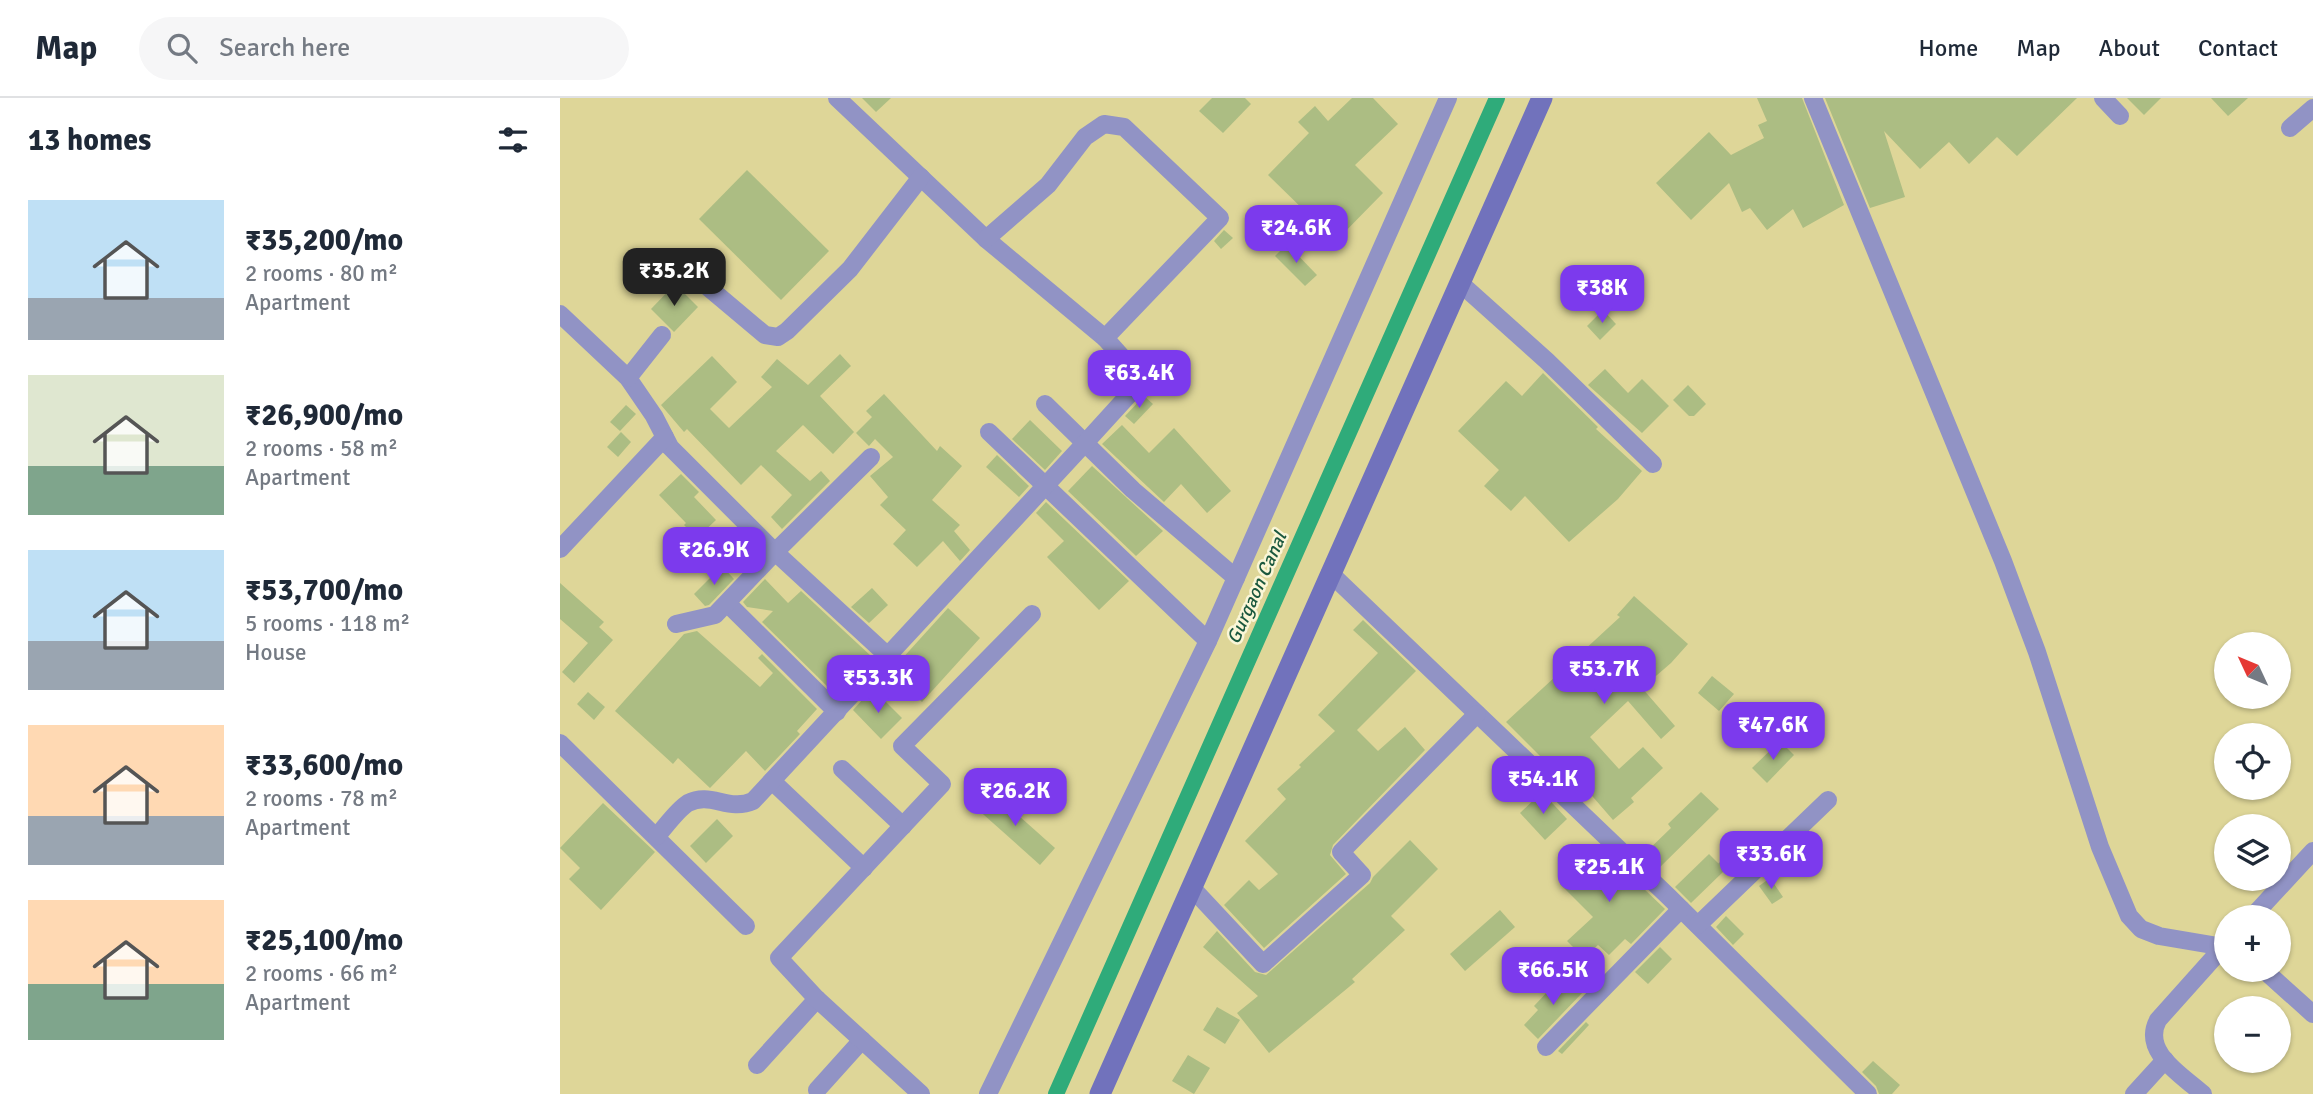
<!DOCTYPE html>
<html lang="en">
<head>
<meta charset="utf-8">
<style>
  :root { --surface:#fff; --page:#f6f6f7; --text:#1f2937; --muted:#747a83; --line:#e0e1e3; --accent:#7c3aed }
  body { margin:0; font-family:Signika,sans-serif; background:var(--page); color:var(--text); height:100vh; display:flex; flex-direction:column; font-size:26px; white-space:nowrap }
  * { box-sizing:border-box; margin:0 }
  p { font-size:23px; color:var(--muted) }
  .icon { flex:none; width:38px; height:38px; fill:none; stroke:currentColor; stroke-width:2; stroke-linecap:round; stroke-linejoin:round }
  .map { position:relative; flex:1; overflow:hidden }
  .sheet { display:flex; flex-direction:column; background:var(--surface); width:560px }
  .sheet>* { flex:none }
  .needle { width:46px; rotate:314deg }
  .buttons { position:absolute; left:1654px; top:534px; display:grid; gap:14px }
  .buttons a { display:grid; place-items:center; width:77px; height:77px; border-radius:50%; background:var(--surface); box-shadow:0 2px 5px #0004; font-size:35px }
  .price { position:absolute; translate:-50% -60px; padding:0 16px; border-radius:14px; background:var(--accent); color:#fff; font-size:23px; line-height:46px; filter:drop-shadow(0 2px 4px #0008) }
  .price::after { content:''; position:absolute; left:50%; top:42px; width:21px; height:16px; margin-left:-10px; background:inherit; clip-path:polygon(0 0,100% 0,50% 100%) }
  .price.selected { background:#222; color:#fff }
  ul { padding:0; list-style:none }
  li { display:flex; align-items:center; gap:21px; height:175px; padding:0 28px }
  li span { display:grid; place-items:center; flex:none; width:196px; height:140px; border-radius:0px; color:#555 }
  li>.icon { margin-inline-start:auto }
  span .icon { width:84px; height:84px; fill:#fffc; stroke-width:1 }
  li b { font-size:30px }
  h2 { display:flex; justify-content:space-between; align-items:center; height:84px; padding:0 28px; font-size:30px }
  header { display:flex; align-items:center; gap:42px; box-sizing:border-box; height:98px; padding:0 35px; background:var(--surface); border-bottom:2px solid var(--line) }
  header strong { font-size:33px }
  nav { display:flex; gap:38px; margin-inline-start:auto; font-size:24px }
  .search { width:490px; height:63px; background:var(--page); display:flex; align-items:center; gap:18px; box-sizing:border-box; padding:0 24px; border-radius:38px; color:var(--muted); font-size:26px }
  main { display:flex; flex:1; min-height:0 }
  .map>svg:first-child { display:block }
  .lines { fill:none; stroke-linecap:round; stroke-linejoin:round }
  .canal { stroke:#2fab7a; stroke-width:16 }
  .building { fill:#acbd83 }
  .street { stroke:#9193c5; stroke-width:18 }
  .secondary { stroke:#7172bc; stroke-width:21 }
  .labels { text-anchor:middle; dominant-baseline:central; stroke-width:5; stroke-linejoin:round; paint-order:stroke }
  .water-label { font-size:19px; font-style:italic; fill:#1a583e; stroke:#faf6d7 }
</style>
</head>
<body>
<header>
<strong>Map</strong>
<div class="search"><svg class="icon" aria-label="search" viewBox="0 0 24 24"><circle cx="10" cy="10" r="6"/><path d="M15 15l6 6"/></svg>Search here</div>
<nav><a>Home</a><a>Map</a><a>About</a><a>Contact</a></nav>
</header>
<main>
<section class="sheet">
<h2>13 homes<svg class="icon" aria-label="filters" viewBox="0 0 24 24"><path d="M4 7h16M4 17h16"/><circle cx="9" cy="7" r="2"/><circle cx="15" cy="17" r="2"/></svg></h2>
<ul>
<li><span style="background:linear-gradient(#bfe0f5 70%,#9aa5b1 0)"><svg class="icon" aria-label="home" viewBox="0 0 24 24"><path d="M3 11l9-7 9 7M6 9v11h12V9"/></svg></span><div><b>₹35,200/mo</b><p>2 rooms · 80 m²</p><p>Apartment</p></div></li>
<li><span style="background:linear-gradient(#dfe7d0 65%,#7fa58c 0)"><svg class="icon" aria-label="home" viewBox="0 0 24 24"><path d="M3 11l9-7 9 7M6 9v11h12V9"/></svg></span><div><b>₹26,900/mo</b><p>2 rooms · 58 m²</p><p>Apartment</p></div></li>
<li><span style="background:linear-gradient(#bfe0f5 65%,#9aa5b1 0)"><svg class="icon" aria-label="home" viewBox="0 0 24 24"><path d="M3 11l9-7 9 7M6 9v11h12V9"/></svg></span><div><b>₹53,700/mo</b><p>5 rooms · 118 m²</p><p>House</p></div></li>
<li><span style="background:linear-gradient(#ffd9b3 65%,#9aa5b1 0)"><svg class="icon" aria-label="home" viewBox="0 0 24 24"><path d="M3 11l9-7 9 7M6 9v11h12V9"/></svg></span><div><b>₹33,600/mo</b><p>2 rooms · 78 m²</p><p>Apartment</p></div></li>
<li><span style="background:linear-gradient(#ffd9b3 60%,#7fa58c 0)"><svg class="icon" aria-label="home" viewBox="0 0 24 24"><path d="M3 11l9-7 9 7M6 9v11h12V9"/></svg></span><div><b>₹25,100/mo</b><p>2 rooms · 66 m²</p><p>Apartment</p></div></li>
</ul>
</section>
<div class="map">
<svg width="1753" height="996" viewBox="0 0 1753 996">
  <rect width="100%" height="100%" fill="#ded698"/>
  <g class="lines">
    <path class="canal" d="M 496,996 L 937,0"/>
  </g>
  <g class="building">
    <path d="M 302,0 L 331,0 L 316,14 Z"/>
    <path d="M 652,0 L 685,0 L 691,6 L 663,35 L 639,13 Z"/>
    <path d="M 792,0 L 813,0 L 838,26 L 795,67 L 823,95 L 773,146 L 750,123 L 752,120 L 708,77 L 749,35 L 738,24 L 755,8 L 768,23 Z"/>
    <path d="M 1197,0 L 1242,0 L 1284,107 L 1243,130 L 1233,111 L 1207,132 L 1190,110 L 1182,114 L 1169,85 L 1131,122 L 1096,85 L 1149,34 L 1171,57 L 1204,40 L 1198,27 L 1207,23 Z"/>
    <path d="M 1265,0 L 1517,0 L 1457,58 L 1437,39 L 1409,66 L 1389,44 L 1360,71 L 1324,33 L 1345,99 L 1310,110 Z"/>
    <path d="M 1567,0 L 1601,0 L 1584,17 Z"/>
    <path d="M 1651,0 L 1688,0 L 1668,18 Z"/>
    <path d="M 187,72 L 269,153 L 221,202 L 139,121 Z"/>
    <path d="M 664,132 L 673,140 L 661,151 L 654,143 Z"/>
    <path d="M 727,146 L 757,177 L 745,188 L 715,158 Z"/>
    <path d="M 115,186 L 138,209 L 114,234 L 91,211 Z"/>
    <path d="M 1043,212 L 1056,226 L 1040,242 L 1027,228 Z"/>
    <path d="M 280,256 L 291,268 L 260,298 L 294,334 L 273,356 L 243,327 L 216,353 L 250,383 L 261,373 L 270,383 L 222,431 L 211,419 L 232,397 L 201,367 L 181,387 L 127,331 L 124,334 L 101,307 L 152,258 L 177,284 L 150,311 L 169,330 L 212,289 L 201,279 L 217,261 L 248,287 Z"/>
    <path d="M 1045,271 L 1068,295 L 1082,281 L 1109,308 L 1082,335 L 1028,287 Z"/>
    <path d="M 983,275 L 1038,329 L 1036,331 L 1082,373 L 1058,401 L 1009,444 L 965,398 L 951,413 L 924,388 L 939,372 L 898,333 L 946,283 L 962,298 Z"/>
    <path d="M 1128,287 L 1146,306 L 1134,318 L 1129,318 L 1113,302 Z"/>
    <path d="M 324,296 L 377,353 L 380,348 L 402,368 L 372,402 L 400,427 L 394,433 L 410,452 L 400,463 L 383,443 L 357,469 L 333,446 L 346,432 L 320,407 L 328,399 L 310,378 L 333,359 L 315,341 L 309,348 L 296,335 L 312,319 L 306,313 Z"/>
    <path d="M 584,298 L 593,306 L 574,326 L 565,318 Z"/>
    <path d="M 66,307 L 76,316 L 60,333 L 50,324 Z"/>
    <path d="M 470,322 L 502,353 L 485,372 L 452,341 Z"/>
    <path d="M 562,327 L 589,355 L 614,330 L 671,393 L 647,415 L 621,386 L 604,404 L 542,346 Z"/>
    <path d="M 61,334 L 71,344 L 58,359 L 47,349 Z"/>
    <path d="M 437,357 L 469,388 L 459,399 L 426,369 Z"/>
    <path d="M 532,368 L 603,433 L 576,458 L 508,393 Z"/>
    <path d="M 121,376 L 139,394 L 134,399 L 156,422 L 137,440 L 124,427 L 126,425 L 99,397 Z"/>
    <path d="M 486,404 L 569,483 L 539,512 L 487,459 L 504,443 L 476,415 Z"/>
    <path d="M 162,468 L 174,481 L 149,507 L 145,508 L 134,496 Z"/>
    <path d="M 205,481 L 228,505 L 241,493 L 311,558 L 287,581 L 289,583 L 276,597 L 202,524 L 213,513 L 187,509 L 183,504 Z"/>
    <path d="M 0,485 L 44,524 L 39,529 L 53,542 L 14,585 L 2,574 L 28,545 L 0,521 Z"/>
    <path d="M 312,490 L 328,507 L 309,525 L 291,509 Z"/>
    <path d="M 1074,498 L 1128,546 L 1111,565 L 1082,590 L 1115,628 L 1101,641 L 1068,603 L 1030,639 L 1059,671 L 1083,649 L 1103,670 L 1071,700 L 1074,704 L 1053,722 L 1000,661 L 991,669 L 946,624 L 1060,519 L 1057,517 Z"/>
    <path d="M 388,510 L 420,540 L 362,604 L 330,574 Z"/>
    <path d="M 803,522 L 856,573 L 797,632 L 818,653 L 845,629 L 865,652 L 773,747 L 770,757 L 786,776 L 704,850 L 664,807 L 689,782 L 699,792 L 718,776 L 685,743 L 726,701 L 717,691 L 741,669 L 739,667 L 775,633 L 758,617 L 818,555 L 793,532 Z"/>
    <path d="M 137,533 L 200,589 L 213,575 L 198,560 L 202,556 L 257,611 L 237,633 L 240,636 L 205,673 L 186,653 L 150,690 L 118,660 L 113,666 L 55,613 L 124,536 Z"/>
    <path d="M 1152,578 L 1174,596 L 1159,613 L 1138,595 Z"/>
    <path d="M 28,594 L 45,609 L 34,622 L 17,606 Z"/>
    <path d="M 316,594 L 342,620 L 321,641 L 293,612 L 305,599 L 308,601 Z"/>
    <path d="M 1220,643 L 1234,657 L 1207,685 L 1192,670 Z"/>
    <path d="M 430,692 L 495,750 L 480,767 L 415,709 Z"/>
    <path d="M 982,694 L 1007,721 L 985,742 L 960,715 Z"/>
    <path d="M 1141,694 L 1159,711 L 1097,772 L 1082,758 L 1111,730 L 1108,726 Z"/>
    <path d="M 43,705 L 95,754 L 41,812 L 9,781 L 20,770 L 0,750 Z"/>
    <path d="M 157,721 L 173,738 L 146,765 L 130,748 Z"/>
    <path d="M 1186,738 L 1196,748 L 1168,776 L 1158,766 Z"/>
    <path d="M 850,742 L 878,771 L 831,818 L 845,832 L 792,881 L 795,884 L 709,955 L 677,915 L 698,898 L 643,849 L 657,833 L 695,874 L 706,877 L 810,785 L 813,779 Z"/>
    <path d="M 1038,747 L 1105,811 L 1071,846 L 1065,841 L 1049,857 L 1038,847 L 1024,860 L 1007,843 L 1033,819 L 1000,786 Z"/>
    <path d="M 1149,756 L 1165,772 L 1131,805 L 1115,789 Z"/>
    <path d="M 1210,780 L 1223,799 L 1212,806 L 1199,788 Z"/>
    <path d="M 940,812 L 955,829 L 905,873 L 890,856 Z"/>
    <path d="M 1166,818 L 1184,836 L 1173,847 L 1156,829 Z"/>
    <path d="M 1100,849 L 1112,861 L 1088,886 L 1075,874 Z"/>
    <path d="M 1009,878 L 1024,893 L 978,941 L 964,927 L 978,912 L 974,908 L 990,891 L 993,894 Z"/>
    <path d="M 657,909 L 680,922 L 665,946 L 643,932 Z"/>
    <path d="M 1026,924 L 1029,927 L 1002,956 L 998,953 Z"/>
    <path d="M 628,957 L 650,970 L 634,996 L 612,983 Z"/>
    <path d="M 1313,963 L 1340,987 L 1332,996 L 1319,996 L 1316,988 L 1302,974 Z"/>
  </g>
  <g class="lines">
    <g class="street">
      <path d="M 277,0 L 426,141 L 545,240"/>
      <path d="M 1253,0 L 1443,463 L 1477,554 L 1540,749 L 1569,818 L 1581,831 L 1599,838 L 1664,849"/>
      <path d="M 1543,0 L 1560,18"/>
      <path d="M 1730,30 L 1753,10"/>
      <path d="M 130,174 L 205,237 L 218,239 L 227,233 L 290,171 L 361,79"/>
      <path d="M 900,185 L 987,263 L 1093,366"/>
      <path d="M 0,216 L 68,280 L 94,318 L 110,349 L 215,454 L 328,558"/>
      <path d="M 68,280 L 102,237"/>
      <path d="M 485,306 L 573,392 L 676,480"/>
      <path d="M 429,334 L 648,543"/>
      <path d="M 0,451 L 105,339"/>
      <path d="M 770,475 L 1109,799 L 1308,996"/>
      <path d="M 168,506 L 277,614"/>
      <path d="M 116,526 L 155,517 L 215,454 L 311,359"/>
      <path d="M 0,645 L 186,828"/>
      <path d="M 282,671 L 343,728"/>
      <path d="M 212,683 L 304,770"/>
      <path d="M 97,738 C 106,728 117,712 128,705 C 151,693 168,714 193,703 L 525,345 L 576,289 L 577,276 L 545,240 L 660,120 L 564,29 L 544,26 L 525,39 L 488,87 L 426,141"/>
      <path d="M 631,789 L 703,866 L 802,777 L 781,754 L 917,616"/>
      <path d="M 1692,819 L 1753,753"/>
      <path d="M 1138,827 L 1268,702"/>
      <path d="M 1704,872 L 1753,916"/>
      <path d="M 986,949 L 1121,811"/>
      <path d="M 197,967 L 257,901"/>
      <path d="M 257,992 L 302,942"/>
      <path d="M 361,996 L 257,901 L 219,860 L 382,686 L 342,648 L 472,516"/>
      <path d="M 428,996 L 648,543 L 888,0"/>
      <path d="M 1574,996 L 1605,962"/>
      <path d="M 1643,996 C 1622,977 1581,954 1598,922 L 1666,846"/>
    </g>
    <path class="secondary" d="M 540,996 L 982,0"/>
  </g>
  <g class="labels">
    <g class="water-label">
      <text transform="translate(697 490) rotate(-66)">Gurgaon Canal</text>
    </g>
  </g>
</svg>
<div class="buttons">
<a><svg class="needle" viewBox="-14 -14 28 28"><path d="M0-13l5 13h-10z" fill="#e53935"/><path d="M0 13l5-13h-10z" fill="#747a83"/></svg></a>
<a><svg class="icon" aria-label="locate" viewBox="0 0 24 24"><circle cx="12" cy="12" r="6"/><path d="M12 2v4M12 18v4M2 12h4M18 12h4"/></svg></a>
<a><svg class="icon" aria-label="layers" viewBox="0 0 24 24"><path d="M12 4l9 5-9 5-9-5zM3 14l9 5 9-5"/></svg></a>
<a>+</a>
<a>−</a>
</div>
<b class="price" style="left:736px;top:167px">₹24.6K</b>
<b class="price selected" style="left:114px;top:210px">₹35.2K</b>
<b class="price" style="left:1042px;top:227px">₹38K</b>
<b class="price" style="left:579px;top:312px">₹63.4K</b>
<b class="price" style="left:154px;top:489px">₹26.9K</b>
<b class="price" style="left:1044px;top:608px">₹53.7K</b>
<b class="price" style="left:318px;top:617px">₹53.3K</b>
<b class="price" style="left:1213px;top:664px">₹47.6K</b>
<b class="price" style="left:983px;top:718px">₹54.1K</b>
<b class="price" style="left:455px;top:730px">₹26.2K</b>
<b class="price" style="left:1211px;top:793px">₹33.6K</b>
<b class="price" style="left:1049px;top:806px">₹25.1K</b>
<b class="price" style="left:993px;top:909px">₹66.5K</b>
</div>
</main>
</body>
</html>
